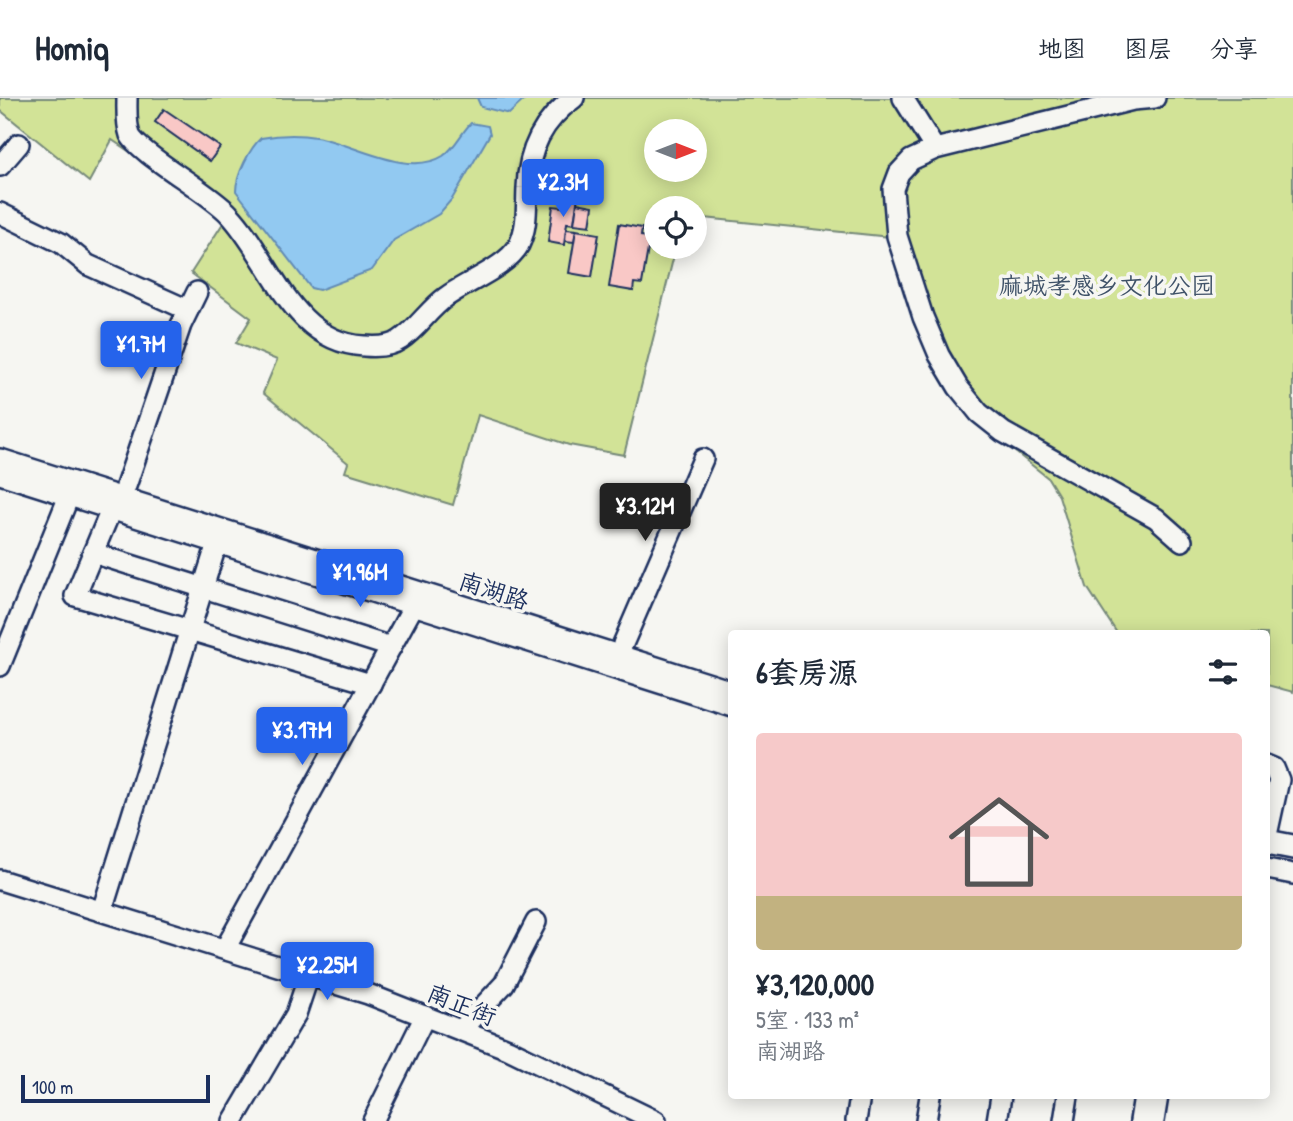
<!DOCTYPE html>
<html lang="zh">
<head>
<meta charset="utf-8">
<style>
  :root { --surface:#fff; --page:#f6f6f7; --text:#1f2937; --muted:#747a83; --line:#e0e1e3; --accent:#2563eb }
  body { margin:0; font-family:"Patrick Hand","LXGW WenKai TC",sans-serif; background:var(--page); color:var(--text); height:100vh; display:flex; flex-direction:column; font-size:26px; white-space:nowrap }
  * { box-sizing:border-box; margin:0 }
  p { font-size:23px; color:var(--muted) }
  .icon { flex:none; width:38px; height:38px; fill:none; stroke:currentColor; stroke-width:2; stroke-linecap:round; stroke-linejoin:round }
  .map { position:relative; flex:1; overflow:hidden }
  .drawer { position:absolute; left:728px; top:532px; width:542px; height:469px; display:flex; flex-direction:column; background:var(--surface); border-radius:7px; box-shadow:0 4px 18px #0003 }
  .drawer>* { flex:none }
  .needle { width:46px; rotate:90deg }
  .tools { position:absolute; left:644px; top:21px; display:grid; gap:14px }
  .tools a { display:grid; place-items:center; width:63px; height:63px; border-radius:50%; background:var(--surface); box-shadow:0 4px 18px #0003; font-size:35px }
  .scale { position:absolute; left:21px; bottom:18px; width:189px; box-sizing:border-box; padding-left:7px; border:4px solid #1b2f5e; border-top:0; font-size:19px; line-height:24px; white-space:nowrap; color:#1b2f5e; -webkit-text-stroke:5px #f6f6f2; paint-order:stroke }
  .price { position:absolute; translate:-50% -60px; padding:0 16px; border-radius:7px; background:var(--accent); color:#fff; font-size:23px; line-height:46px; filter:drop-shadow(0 2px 4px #0008) }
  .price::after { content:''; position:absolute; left:50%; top:42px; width:21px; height:16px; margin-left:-10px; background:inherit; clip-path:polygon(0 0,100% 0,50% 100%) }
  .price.current { background:#222; color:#fff }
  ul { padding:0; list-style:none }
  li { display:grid; align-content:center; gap:14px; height:371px; padding:0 28px }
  li span { display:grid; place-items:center; height:217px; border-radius:7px; color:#555 }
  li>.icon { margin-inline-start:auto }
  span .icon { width:126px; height:126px; fill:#fffc; stroke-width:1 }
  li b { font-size:30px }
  h2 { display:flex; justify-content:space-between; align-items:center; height:84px; padding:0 28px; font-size:30px }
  header { display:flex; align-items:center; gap:42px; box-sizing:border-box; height:98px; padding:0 35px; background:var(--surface); border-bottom:2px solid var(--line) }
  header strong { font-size:33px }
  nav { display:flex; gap:38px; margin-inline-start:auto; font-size:24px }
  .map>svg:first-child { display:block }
  .green { fill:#d2e397; stroke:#76897a; stroke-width:2; fill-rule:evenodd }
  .water { fill:#92c9f1; stroke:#628bb6; stroke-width:2 }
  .building { fill:#f9c8c6; stroke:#1b2f5e; stroke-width:2 }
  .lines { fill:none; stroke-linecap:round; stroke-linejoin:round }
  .minor-casing { stroke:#1b2f5e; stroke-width:24 }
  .major-casing { stroke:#1b2f5e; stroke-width:28 }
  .minor { stroke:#f6f6f2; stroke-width:19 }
  .major { stroke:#f6f6f2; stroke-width:23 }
  .labels { text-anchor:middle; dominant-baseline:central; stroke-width:7; stroke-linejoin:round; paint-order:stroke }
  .park-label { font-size:24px; fill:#405369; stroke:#f6f6f2 }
  .street-label { font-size:24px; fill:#1b2f5e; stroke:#f6f6f2 }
</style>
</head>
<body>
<header>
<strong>Homiq</strong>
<nav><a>地图</a><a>图层</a><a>分享</a></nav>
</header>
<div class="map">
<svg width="1293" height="1023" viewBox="0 0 1293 1023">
  <rect width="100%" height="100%" fill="#f6f6f2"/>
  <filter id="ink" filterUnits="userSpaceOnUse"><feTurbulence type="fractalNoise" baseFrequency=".0143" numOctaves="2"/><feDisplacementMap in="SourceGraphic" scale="14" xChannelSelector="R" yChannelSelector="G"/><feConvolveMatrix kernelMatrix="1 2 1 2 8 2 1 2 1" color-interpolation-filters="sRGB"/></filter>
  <g filter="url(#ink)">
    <path class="green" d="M 0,0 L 1293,0 L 1293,594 L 1267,587 L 1267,536 L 1117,535 L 1087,489 L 1059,398 L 1048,380 L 1000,342 L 944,286 L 914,226 L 890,139 L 695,119 L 695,110 L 656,110 L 656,149 L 676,149 L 624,357 L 569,347 L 478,317 L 453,407 L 345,374 L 348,365 L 263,295 L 277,262 L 236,245 L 251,220 L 191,175 L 227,119 L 112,42 L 89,84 L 0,12 ZM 656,33 L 695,33 L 695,72 L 656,72 Z"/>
    <g class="water">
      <path d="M 477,0 L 526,0 L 509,16 L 481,9 Z"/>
      <path d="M 471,25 L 488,28 L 490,36 L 452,101 L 439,116 L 394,142 L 372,172 L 319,192 L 311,190 L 236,93 C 236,77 250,50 261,40 C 277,37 299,36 316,39 C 352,45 408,80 443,58 C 455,50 461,35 471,25 Z"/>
    </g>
    <g class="building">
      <path d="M 164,11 L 220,49 L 210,63 L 155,24 Z"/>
      <path d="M 564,95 L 578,98 L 574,126 L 567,125 L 564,147 L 548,144 L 553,108 L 562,109 Z"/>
      <path d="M 577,105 L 593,108 L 590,128 L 574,126 Z"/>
      <path d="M 619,126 L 642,130 L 641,138 L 650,139 L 642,186 L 634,185 L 633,193 L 609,189 Z"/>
      <path d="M 566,131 L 576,132 L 574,144 L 565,143 Z"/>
      <path d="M 576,132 L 599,136 L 592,179 L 569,175 Z"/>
    </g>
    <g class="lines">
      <g class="minor-casing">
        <g id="minor">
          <path d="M 127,0 C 127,12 126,25 130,37 C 138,55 209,94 229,116 C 271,160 291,244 364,248 C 375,249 390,249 400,242 C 417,231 429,211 446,199 C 466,184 507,169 519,147 C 528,128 526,109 527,90 C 528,51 543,22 574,0"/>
          <path d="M 903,0 L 935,51"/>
          <path d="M 1155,0 L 1133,2 L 935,51 L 911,62 L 899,75 L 893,91 L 897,138 L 923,219 L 939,257 L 958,289 L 979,315 L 1003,334 L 1156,420 L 1182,443"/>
          <path d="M 0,68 L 19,46"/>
          <path d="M 0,115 L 61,145 L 88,167 L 188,212"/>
          <path d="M 0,376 L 732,608"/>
          <path d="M 126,388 L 181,227 L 197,194"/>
          <path d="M 111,412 L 75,498 L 371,586"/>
          <path d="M 93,455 L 391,549"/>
          <path d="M 623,546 L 703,361"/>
          <path d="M 0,568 L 69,398"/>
          <path d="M 1267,667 L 1274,670 L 1279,682 L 1267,737"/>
          <path d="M 1267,771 L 1293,776"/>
          <path d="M 0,782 L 368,896 L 508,951 L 656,1023"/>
          <path d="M 102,813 L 217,445"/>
          <path d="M 225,851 L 414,507"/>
          <path d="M 461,932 L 504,886 L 536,824"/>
          <path d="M 233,1023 L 296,916 L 309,877"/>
          <path d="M 373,1023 L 425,918"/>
          <path d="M 856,1023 L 860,998"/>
          <path d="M 926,1023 L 930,998"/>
          <path d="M 997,1023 L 1001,998"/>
          <path d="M 1064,1023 L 1068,998"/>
          <path d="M 1140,1023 L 1144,998"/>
          <path d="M 1154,1023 L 1158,998"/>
        </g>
      </g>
      <g class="major-casing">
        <g id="major">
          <path d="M 0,363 L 732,595"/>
          <path d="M 1267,744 L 1293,749"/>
        </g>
      </g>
      <use href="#minor" class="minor"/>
      <use href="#major" class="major"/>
    </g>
  </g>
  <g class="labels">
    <g class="park-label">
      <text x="1107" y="187">麻城孝感乡文化公园</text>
    </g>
    <g class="street-label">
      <text transform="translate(494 492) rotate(18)">南湖路</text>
      <text transform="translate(462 906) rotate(22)">南正街</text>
    </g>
  </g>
</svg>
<div class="tools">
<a><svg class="needle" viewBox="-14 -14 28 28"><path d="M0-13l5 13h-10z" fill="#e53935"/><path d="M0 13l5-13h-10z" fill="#747a83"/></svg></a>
<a><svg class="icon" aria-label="locate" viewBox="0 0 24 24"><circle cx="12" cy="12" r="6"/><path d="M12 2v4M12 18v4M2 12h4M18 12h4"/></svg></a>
</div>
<div class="scale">100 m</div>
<b class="price" style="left:563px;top:121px">¥2.3M</b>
<b class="price" style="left:141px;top:283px">¥1.7M</b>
<b class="price current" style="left:645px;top:445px">¥3.12M</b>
<b class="price" style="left:360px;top:511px">¥1.96M</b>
<b class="price" style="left:302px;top:669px">¥3.17M</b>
<b class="price" style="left:327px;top:904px">¥2.25M</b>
<section class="drawer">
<h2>6套房源<svg class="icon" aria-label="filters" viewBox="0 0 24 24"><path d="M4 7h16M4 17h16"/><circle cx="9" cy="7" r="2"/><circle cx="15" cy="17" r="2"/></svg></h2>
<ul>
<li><span style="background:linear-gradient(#f6c9c9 75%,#c2b280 0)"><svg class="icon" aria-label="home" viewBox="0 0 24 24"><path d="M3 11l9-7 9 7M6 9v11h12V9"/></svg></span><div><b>¥3,120,000</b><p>5室 · 133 m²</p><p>南湖路</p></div></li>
</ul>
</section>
</div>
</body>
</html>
